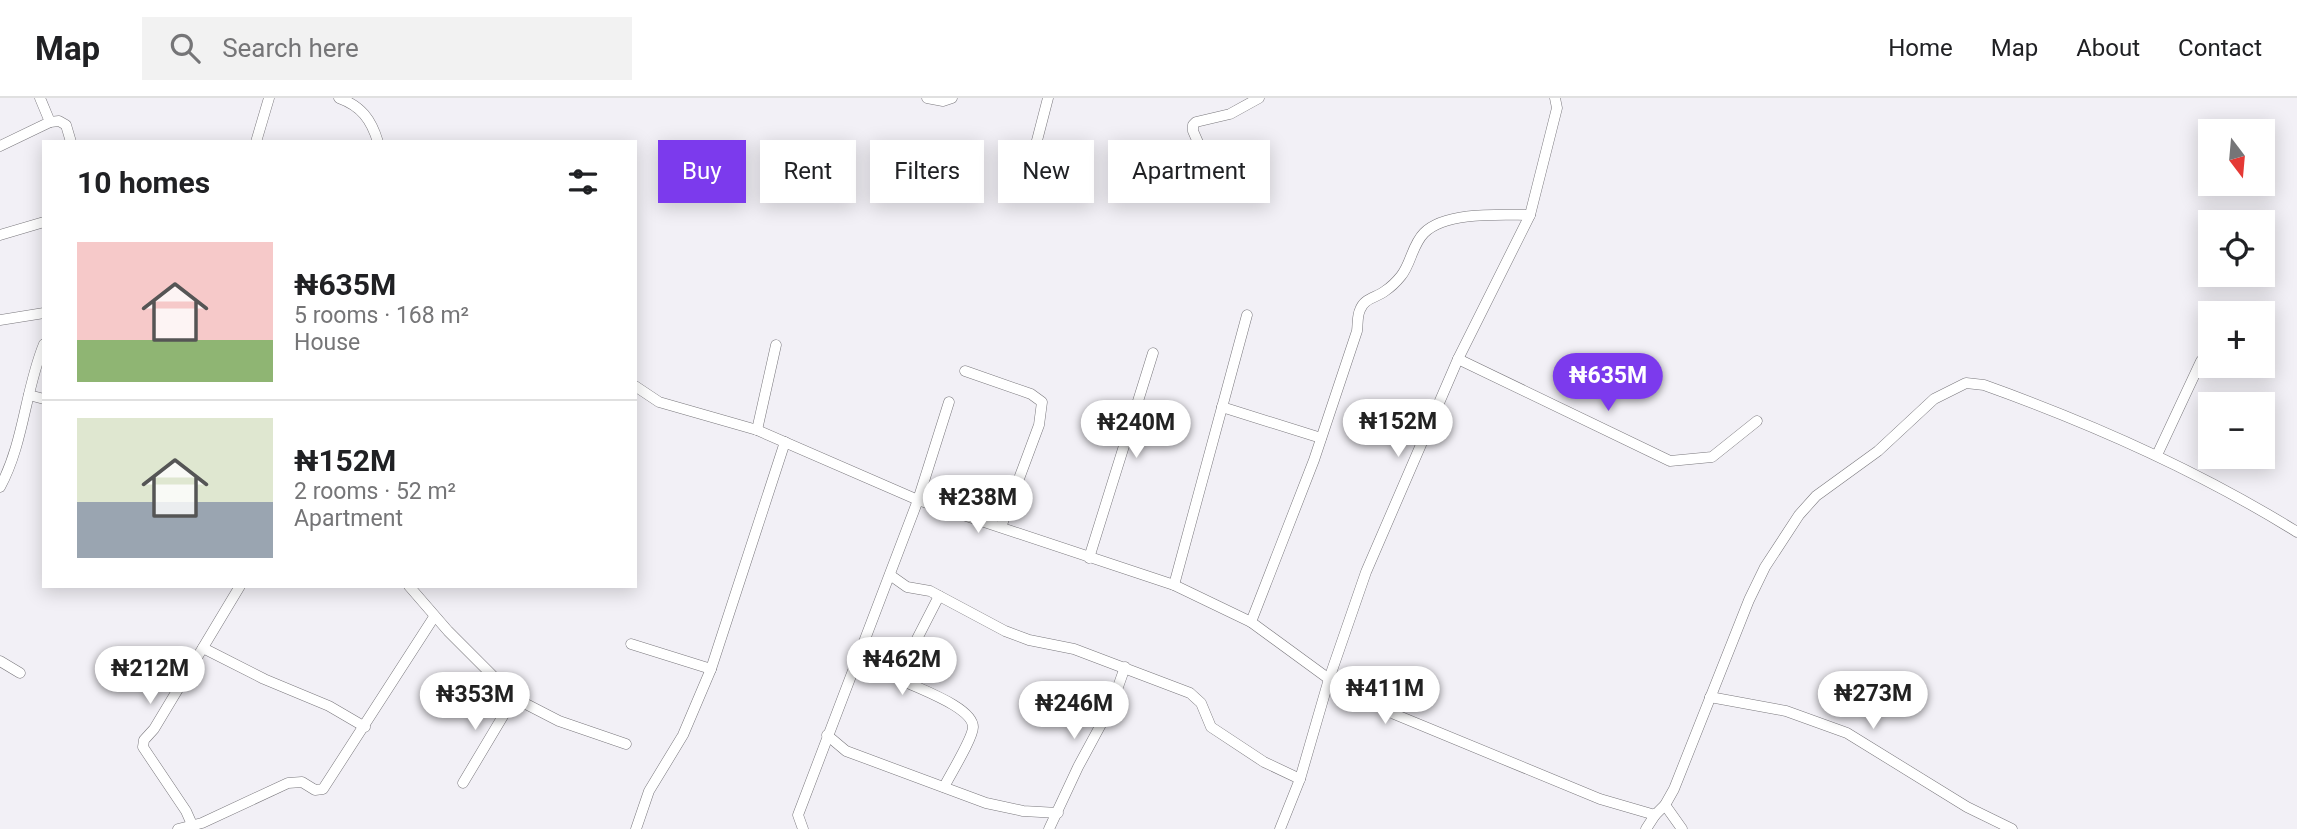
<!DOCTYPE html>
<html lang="en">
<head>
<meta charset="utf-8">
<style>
  :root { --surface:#fff; --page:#f2f2f2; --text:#202124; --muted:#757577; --line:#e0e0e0; --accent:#7c3aed }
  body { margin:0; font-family:Roboto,sans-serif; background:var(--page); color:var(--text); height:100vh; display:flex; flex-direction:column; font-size:26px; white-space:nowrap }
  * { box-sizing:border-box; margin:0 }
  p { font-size:23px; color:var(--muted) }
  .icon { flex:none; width:38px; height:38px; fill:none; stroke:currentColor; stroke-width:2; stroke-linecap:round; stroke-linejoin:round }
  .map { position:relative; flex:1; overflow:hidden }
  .drawer { position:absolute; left:42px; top:42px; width:595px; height:448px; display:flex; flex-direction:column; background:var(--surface); border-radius:0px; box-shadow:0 4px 18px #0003 }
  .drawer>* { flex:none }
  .hud { position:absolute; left:658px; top:42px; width:665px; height:63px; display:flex; gap:14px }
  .needle { width:46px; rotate:164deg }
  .tools { position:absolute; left:2198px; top:21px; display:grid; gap:14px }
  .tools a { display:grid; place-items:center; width:77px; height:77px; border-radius:0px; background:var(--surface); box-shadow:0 4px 18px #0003; font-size:35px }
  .price { position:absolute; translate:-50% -60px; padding:0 16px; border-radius:24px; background:#fff; color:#222; font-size:23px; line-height:46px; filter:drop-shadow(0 2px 4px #0008) }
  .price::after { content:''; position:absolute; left:50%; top:42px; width:21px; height:16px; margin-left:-10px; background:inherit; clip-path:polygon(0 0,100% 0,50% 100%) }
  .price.active { background:var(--accent); color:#fff }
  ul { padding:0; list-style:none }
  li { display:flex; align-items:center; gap:21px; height:175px; padding:0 35px }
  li+li { border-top:2px solid var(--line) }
  li span { display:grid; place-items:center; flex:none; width:196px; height:140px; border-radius:0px; color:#555 }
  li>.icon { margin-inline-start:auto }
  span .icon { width:84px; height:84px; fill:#fffc; stroke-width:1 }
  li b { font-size:30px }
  h2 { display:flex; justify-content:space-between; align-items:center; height:84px; padding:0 35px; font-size:30px }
  .tag { padding:0 24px; border-radius:0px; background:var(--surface); box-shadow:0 4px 18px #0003; font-size:24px; line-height:63px }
  .tag.active { background:var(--accent); color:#fff }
  header { display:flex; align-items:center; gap:42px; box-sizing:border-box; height:98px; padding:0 35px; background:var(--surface); border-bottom:2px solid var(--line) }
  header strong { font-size:33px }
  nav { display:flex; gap:38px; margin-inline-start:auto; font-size:24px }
  .search { width:490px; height:63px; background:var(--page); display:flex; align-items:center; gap:18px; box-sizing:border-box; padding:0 24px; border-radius:0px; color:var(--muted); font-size:26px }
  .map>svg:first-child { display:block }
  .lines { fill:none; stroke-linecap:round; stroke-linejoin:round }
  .minor-casing { stroke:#79777c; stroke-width:11 }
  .minor { stroke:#fff; stroke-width:10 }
</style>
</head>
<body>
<header>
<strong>Map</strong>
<div class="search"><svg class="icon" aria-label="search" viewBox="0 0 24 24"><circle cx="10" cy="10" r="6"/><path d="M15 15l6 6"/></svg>Search here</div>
<nav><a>Home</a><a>Map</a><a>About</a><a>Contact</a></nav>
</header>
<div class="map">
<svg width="2297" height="731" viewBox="0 0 2297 731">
  <rect width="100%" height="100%" fill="#f2f0f6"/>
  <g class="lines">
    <g class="minor-casing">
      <g id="minor">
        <path d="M 339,0 C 361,8 371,21 378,44"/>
        <path d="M 927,0 L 943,3 L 952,0"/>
        <path d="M 50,24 L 59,23 L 66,27 L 71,44"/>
        <path d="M 256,44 L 269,0"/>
        <path d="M 0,48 L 50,24 L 40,0"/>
        <path d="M 1034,54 L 1048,0"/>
        <path d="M 1207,65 L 1193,33 L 1193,27 L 1196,24 L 1230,16 L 1259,0"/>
        <path d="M 0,137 L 44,124"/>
        <path d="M 0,222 L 44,215"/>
        <path d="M 1458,261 L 1670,363 L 1712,359 L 1757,323"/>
        <path d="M 965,273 L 1031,296 L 1042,304 L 1039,327 L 1001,429"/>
        <path d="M 635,288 L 659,304 L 757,332 L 918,402 L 1174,487 L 1251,524 L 1329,581 L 1394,616 L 1600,701 L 1655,717 L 1665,707 L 1674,691 L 1749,502 L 1765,469 L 1799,417 L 1816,398 L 1878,353 L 1934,301 L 1966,285 L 1984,287 C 2093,326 2199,373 2297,434"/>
        <path d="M 29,297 L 44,301"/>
        <path d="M 1222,309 L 1321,340"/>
        <path d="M 757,332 L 776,247"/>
        <path d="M 2157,357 L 2201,263"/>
        <path d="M 0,389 C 24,345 25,292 44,246"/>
        <path d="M 1089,460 L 1153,255"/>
        <path d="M 890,477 L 907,489 L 930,493 L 1005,533 L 1029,542 L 1074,551 L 1190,595 L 1201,605 L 1211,629 L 1264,664 L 1300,681"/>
        <path d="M 1174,487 L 1247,217"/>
        <path d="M 409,488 L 448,533 L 511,596 L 526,606 L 559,623 L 626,646"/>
        <path d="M 939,498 L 901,572 L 906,584 C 922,592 973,610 973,629 C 973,640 950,677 944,689"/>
        <path d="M 1251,524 L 1314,362 L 1357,233 C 1358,226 1357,218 1360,212 C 1364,200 1376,200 1385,193 C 1391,189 1397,183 1401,178 C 1411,166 1412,147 1424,135 C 1446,113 1501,117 1530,117"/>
        <path d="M 631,546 L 711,571"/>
        <path d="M 203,550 L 264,581 L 329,608 L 365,629"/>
        <path d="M 0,563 L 20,575"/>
        <path d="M 1710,599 L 1786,613 L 1847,635 L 1967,709 L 2012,731"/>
        <path d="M 827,637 L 846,653 L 986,705 L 1023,713 L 1058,715"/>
        <path d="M 463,685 L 515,598"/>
        <path d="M 1665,707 L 1682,731"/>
        <path d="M 178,731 L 202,725 L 288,685 L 302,684 L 315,692 L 323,691 L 434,519"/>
        <path d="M 194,731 L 186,713 L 149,658 L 143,649 L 144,642 L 154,631 L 240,488"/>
        <path d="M 636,731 L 649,693 L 683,637 L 711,571 L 785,344"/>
        <path d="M 803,731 L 798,717 L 918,402 L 949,304"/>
        <path d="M 1049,731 L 1078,669 L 1112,606 L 1125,569"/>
        <path d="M 1280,731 L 1300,681 L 1329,581 L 1366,474 L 1458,261 L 1530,117 L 1557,10 L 1555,0"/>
        <path d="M 1646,731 L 1655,717"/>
      </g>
    </g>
    <use href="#minor" class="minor"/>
  </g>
</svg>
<div class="tools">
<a><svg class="needle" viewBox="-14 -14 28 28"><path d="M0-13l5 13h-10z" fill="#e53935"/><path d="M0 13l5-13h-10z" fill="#757577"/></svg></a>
<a><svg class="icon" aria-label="locate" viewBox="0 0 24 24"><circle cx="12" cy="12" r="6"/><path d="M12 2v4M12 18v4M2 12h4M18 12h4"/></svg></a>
<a>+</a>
<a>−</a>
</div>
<b class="price active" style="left:1608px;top:315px">₦635M</b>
<b class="price" style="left:1398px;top:361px">₦152M</b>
<b class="price" style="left:1136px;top:362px">₦240M</b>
<b class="price" style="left:978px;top:437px">₦238M</b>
<b class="price" style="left:902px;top:599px">₦462M</b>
<b class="price" style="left:150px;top:608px">₦212M</b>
<b class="price" style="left:1385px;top:628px">₦411M</b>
<b class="price" style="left:1873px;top:633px">₦273M</b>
<b class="price" style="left:475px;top:634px">₦353M</b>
<b class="price" style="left:1074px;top:643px">₦246M</b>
<div class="hud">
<a class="tag active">Buy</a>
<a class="tag">Rent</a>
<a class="tag">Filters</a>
<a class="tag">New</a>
<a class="tag">Apartment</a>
</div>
<section class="drawer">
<h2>10 homes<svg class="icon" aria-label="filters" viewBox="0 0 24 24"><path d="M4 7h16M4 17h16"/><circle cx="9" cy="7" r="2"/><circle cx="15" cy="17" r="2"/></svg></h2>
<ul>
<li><span style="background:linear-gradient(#f6c9c9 70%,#8fb573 0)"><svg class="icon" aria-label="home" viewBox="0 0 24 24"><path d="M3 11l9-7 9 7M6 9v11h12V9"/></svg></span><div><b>₦635M</b><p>5 rooms · 168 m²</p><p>House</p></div></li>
<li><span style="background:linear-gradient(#dfe7d0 60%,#9aa5b1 0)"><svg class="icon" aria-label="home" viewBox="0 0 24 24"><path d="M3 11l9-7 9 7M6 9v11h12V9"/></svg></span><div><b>₦152M</b><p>2 rooms · 52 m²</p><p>Apartment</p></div></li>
</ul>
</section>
</div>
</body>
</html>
